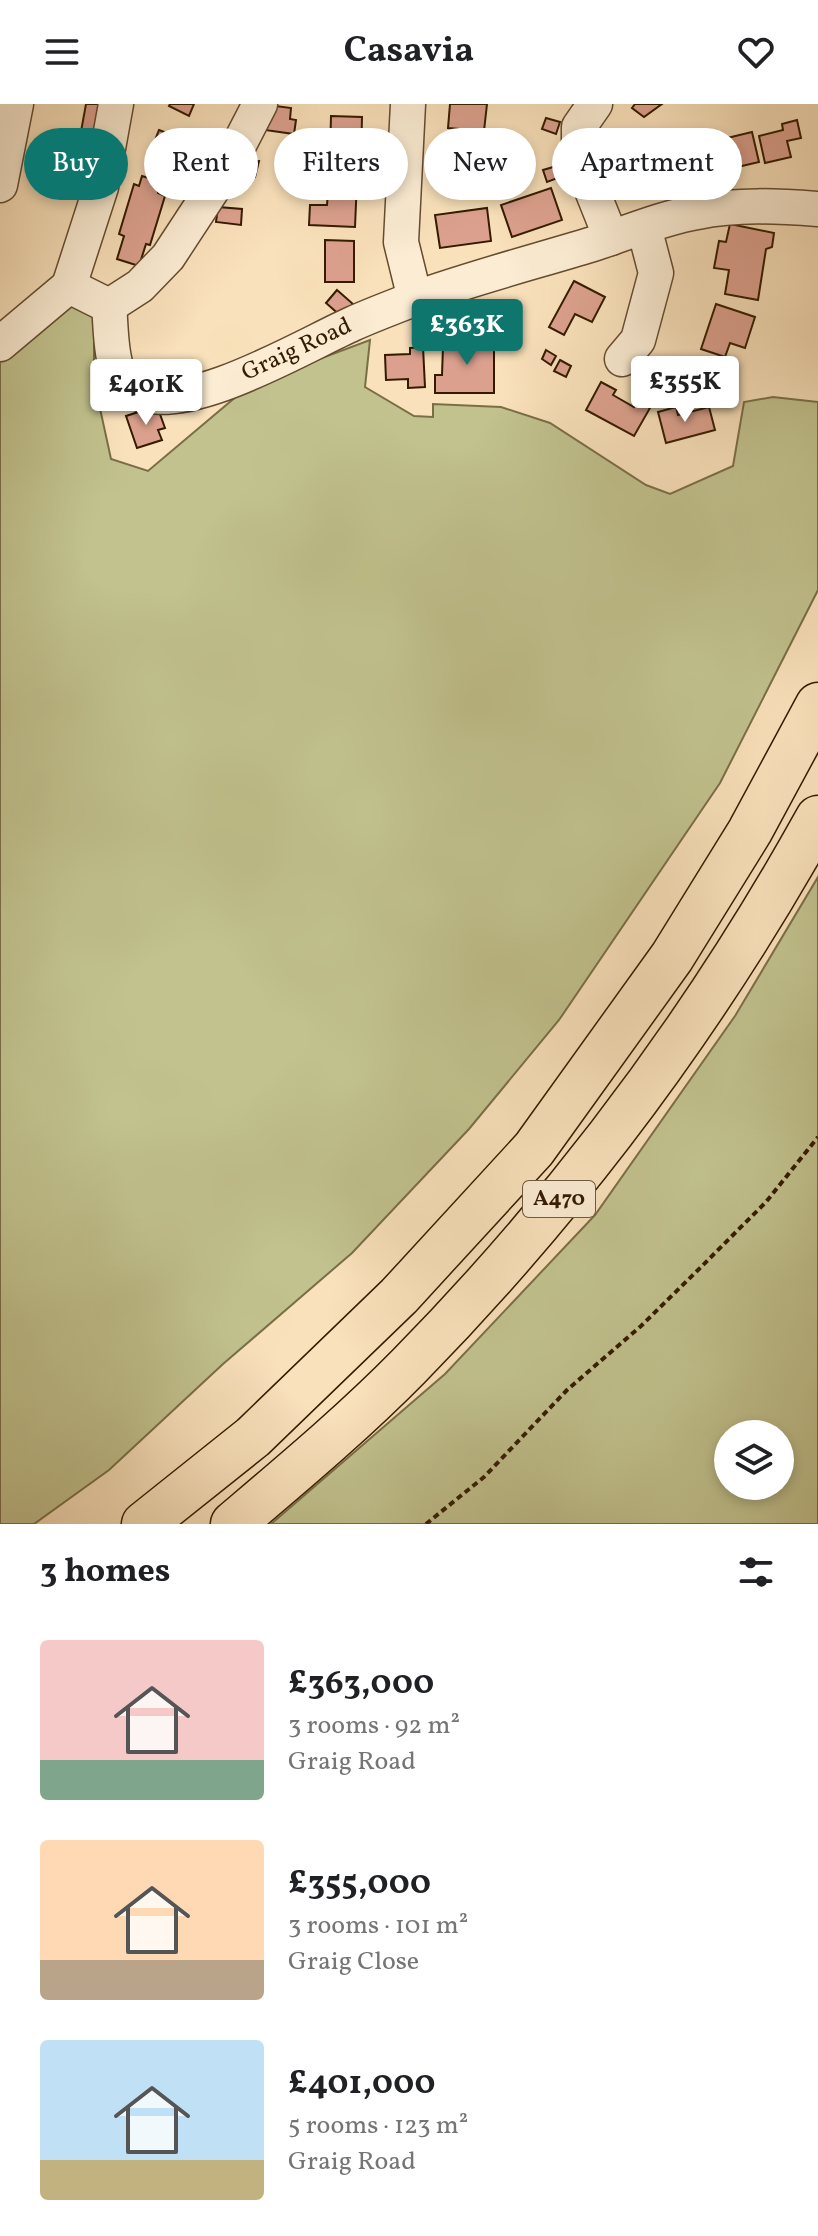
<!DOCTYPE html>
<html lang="en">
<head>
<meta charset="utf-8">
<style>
  :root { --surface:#fff; --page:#f6f6f6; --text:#202124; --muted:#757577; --accent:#0f766e }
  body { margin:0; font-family:Vollkorn,serif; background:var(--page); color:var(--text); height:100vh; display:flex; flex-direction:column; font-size:30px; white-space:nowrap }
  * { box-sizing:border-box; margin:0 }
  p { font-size:26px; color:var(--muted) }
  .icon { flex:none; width:44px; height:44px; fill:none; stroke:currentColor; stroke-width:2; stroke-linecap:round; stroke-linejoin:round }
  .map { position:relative; height:1420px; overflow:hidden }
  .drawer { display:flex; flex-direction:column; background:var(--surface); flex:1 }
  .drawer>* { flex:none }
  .top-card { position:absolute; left:24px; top:24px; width:770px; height:72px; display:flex; gap:16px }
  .tools { position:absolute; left:714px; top:1316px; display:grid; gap:16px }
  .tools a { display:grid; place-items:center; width:80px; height:80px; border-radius:50%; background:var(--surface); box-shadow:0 4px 12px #0003; font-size:40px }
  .price { position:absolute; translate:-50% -68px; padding:0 18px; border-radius:8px; background:#fff; color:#222; font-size:26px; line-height:52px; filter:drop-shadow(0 2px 4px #0008) }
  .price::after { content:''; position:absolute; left:50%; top:48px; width:24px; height:18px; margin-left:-12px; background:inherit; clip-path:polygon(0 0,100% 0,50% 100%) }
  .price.current { background:var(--accent); color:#fff }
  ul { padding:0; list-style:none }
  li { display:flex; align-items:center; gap:24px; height:200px; padding:0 40px }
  li span { display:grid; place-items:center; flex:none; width:224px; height:160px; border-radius:8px; color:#555 }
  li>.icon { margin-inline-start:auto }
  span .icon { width:96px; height:96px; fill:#fffc; stroke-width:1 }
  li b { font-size:34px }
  h2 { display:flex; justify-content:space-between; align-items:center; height:96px; padding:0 40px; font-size:34px }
  .pill { padding:0 28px; border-radius:36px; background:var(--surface); box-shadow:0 4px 12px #0003; font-size:28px; line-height:72px }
  .pill.current { background:var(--accent); color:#fff }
  header { display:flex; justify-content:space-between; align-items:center; height:104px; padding:0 40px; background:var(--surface); font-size:36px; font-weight:700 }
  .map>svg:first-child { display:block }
  .green { fill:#c1c28e; stroke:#7a6e47; stroke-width:2; fill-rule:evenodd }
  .building { fill:#dca18e; stroke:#341b00; stroke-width:2 }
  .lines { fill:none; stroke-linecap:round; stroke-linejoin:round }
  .minor-casing { stroke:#654c2f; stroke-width:37 }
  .highway-casing { stroke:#341b00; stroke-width:47 }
  .path { stroke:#341b00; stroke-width:4; stroke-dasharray:6 4; stroke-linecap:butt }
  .minor { stroke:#fbecd3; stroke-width:34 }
  .highway { stroke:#f9e1bb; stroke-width:44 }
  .labels { text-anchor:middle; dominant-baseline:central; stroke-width:6; stroke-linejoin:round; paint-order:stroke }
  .shield { fill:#fbecd3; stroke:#705a3f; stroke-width:2 }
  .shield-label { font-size:22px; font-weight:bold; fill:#341b00 }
  .street-label { font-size:24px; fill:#341b00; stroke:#fbecd3 }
</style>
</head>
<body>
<header><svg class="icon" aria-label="menu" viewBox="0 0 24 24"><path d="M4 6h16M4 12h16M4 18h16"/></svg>Casavia<svg class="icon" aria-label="heart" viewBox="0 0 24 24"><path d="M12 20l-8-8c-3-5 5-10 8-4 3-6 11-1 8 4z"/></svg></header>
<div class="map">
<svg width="818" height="1420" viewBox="0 0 818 1420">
  <rect width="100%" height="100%" fill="#f9e1bb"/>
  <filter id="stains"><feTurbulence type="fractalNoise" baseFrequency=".0025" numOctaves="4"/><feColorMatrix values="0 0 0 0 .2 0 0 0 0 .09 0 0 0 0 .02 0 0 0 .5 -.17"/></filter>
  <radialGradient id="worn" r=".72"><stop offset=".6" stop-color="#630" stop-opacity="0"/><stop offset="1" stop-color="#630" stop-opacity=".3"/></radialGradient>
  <g class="green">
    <path d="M 68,200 L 94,209 L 94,277 L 111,355 L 148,367 L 250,281 L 370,236 L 365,283 L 414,312 L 433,313 L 433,300 L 501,303 L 550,319 L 646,381 L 670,390 L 733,362 L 744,298 L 773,293 L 818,298 L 818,486 L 720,679 L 559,916 L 469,1025 L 352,1149 L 223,1260 L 109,1366 L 34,1420 L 0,1420 L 0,257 Z"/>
    <path d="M 818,773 L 818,1420 L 271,1420 L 445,1270 L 595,1111 L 735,912 ZM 728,1330 L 780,1330 L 780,1382 L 728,1382 Z"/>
  </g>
  <g class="building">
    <path d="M 86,0 L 104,0 L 95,51 L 81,49 L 78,44 Z"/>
    <path d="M 170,0 L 194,0 L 189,12 L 169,2 Z"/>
    <path d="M 450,0 L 487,0 L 484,27 L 448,24 Z"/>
    <path d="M 635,0 L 662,0 L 644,13 L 632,4 Z"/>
    <path d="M 268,1 L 291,4 L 290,15 L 296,16 L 294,30 L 265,26 Z"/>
    <path d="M 331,12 L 362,13 L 361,54 L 330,53 Z"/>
    <path d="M 546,14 L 560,18 L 556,30 L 542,25 Z"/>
    <path d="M 797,16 L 801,34 L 787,37 L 791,53 L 765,59 L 759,32 L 783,26 L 782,20 Z"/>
    <path d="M 159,26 L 187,37 L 175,70 L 146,59 Z"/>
    <path d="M 752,28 L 759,58 L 729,65 L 723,35 Z"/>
    <path d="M 446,29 L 498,32 L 496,56 L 483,55 L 481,79 L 443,77 Z"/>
    <path d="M 719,32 L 725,61 L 696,68 L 690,39 Z"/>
    <path d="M 685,40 L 692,69 L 663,75 L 657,46 Z"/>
    <path d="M 650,47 L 656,74 L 627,79 L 621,53 Z"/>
    <path d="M 259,57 L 255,73 L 244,71 L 247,58 Z"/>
    <path d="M 560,61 L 563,72 L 547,78 L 543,66 Z"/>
    <path d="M 142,72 L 161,78 L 158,89 L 165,92 L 150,141 L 146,140 L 139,162 L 117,155 L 124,132 L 119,130 L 134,80 L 139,82 Z"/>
    <path d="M 329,75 L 357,76 L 355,123 L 309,121 L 310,101 L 327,101 Z"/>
    <path d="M 551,84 L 562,116 L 512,133 L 501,101 Z"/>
    <path d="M 218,103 L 242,105 L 241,121 L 216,118 Z"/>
    <path d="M 487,104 L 491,137 L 440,144 L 435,111 Z"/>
    <path d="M 730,120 L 774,129 L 772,143 L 766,145 L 758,196 L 725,190 L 729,166 L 714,164 L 719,137 L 726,138 Z"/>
    <path d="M 325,136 L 354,137 L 354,178 L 325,178 Z"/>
    <path d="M 574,177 L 605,193 L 592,218 L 575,210 L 564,231 L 549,223 Z"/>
    <path d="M 337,186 L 353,200 L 342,213 L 326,199 Z"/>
    <path d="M 716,200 L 755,213 L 745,244 L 730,239 L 725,253 L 701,245 Z"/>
    <path d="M 454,234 L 494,235 L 494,289 L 435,289 L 435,271 L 442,271 L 443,242 L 454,242 Z"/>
    <path d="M 423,243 L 425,283 L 408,284 L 408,275 L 386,276 L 385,251 L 410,250 L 410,244 Z"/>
    <path d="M 546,246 L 556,252 L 551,261 L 542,255 Z"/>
    <path d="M 560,256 L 571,262 L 566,273 L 554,267 Z"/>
    <path d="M 601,278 L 616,286 L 613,291 L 634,303 L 637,297 L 650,304 L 634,332 L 586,306 Z"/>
    <path d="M 157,302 L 165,324 L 158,326 L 162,336 L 137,344 L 126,312 Z"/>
    <path d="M 676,303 L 678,311 L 709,303 L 715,326 L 666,339 L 658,308 Z"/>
  </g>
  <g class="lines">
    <g class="minor-casing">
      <g id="minor">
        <path d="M 408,0 L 401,138 L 415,195"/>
        <path d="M 595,0 L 579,23 L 579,54 L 611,134"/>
        <path d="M 0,81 L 16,0"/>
        <path d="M 69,182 L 109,202 C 112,229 108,278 138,289 C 190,310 303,242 352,220 C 372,211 393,203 414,195 C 472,174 534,158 593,140 C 627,129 662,114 697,108 C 737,100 778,102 818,105"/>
        <path d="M 69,182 L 101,83 L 116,0"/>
        <path d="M 109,202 L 140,182 L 168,153 L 229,60 L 260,0"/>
        <path d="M 0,240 L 69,182"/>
        <path d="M 622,255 L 638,236 L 656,169 L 644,123"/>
      </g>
    </g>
    <g class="highway-casing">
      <g id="highway">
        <path d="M 144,1420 L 253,1333 L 399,1192 L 534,1045 L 672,853 L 750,727 L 818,601"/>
        <path d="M 233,1420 C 293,1369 354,1318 409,1262 C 569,1099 707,914 818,714"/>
      </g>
    </g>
    <path class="path" d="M 426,1420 L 484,1373 L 567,1286 L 641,1222 L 697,1167 L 766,1098 L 818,1033"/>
    <use href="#minor" class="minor"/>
    <use href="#highway" class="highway"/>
  </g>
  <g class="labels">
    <rect class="shield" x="523" y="1077" width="72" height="36" rx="6"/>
    <g class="shield-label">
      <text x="559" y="1095">A470</text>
    </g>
    <g class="street-label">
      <text transform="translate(297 246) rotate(-25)">Graig Road</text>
    </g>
  </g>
  <rect width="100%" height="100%" filter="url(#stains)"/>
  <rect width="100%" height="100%" fill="url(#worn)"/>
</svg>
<div class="tools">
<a><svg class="icon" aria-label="layers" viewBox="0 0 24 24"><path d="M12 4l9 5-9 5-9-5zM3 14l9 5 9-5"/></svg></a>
</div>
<b class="price current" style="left:467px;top:263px">£363K</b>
<b class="price" style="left:685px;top:320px">£355K</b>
<b class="price" style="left:146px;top:323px">£401K</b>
<div class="top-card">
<a class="pill current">Buy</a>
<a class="pill">Rent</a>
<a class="pill">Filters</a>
<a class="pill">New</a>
<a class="pill">Apartment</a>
</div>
</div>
<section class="drawer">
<h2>3 homes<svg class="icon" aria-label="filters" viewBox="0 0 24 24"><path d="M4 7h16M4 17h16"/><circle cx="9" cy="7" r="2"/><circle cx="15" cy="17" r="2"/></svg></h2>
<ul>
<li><span style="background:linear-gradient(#f6c9c9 75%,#7fa58c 0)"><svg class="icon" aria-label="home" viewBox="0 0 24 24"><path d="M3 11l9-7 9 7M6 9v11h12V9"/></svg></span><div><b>£363,000</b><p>3 rooms · 92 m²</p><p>Graig Road</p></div></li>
<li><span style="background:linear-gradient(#ffd9b3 75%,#b9a48a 0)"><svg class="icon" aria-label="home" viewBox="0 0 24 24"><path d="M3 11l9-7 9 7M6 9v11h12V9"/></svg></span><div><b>£355,000</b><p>3 rooms · 101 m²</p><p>Graig Close</p></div></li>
<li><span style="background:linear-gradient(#bfe0f5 75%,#c2b280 0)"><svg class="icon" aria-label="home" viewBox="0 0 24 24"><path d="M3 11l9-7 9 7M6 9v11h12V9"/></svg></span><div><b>£401,000</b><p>5 rooms · 123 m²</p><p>Graig Road</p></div></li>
</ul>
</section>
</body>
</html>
